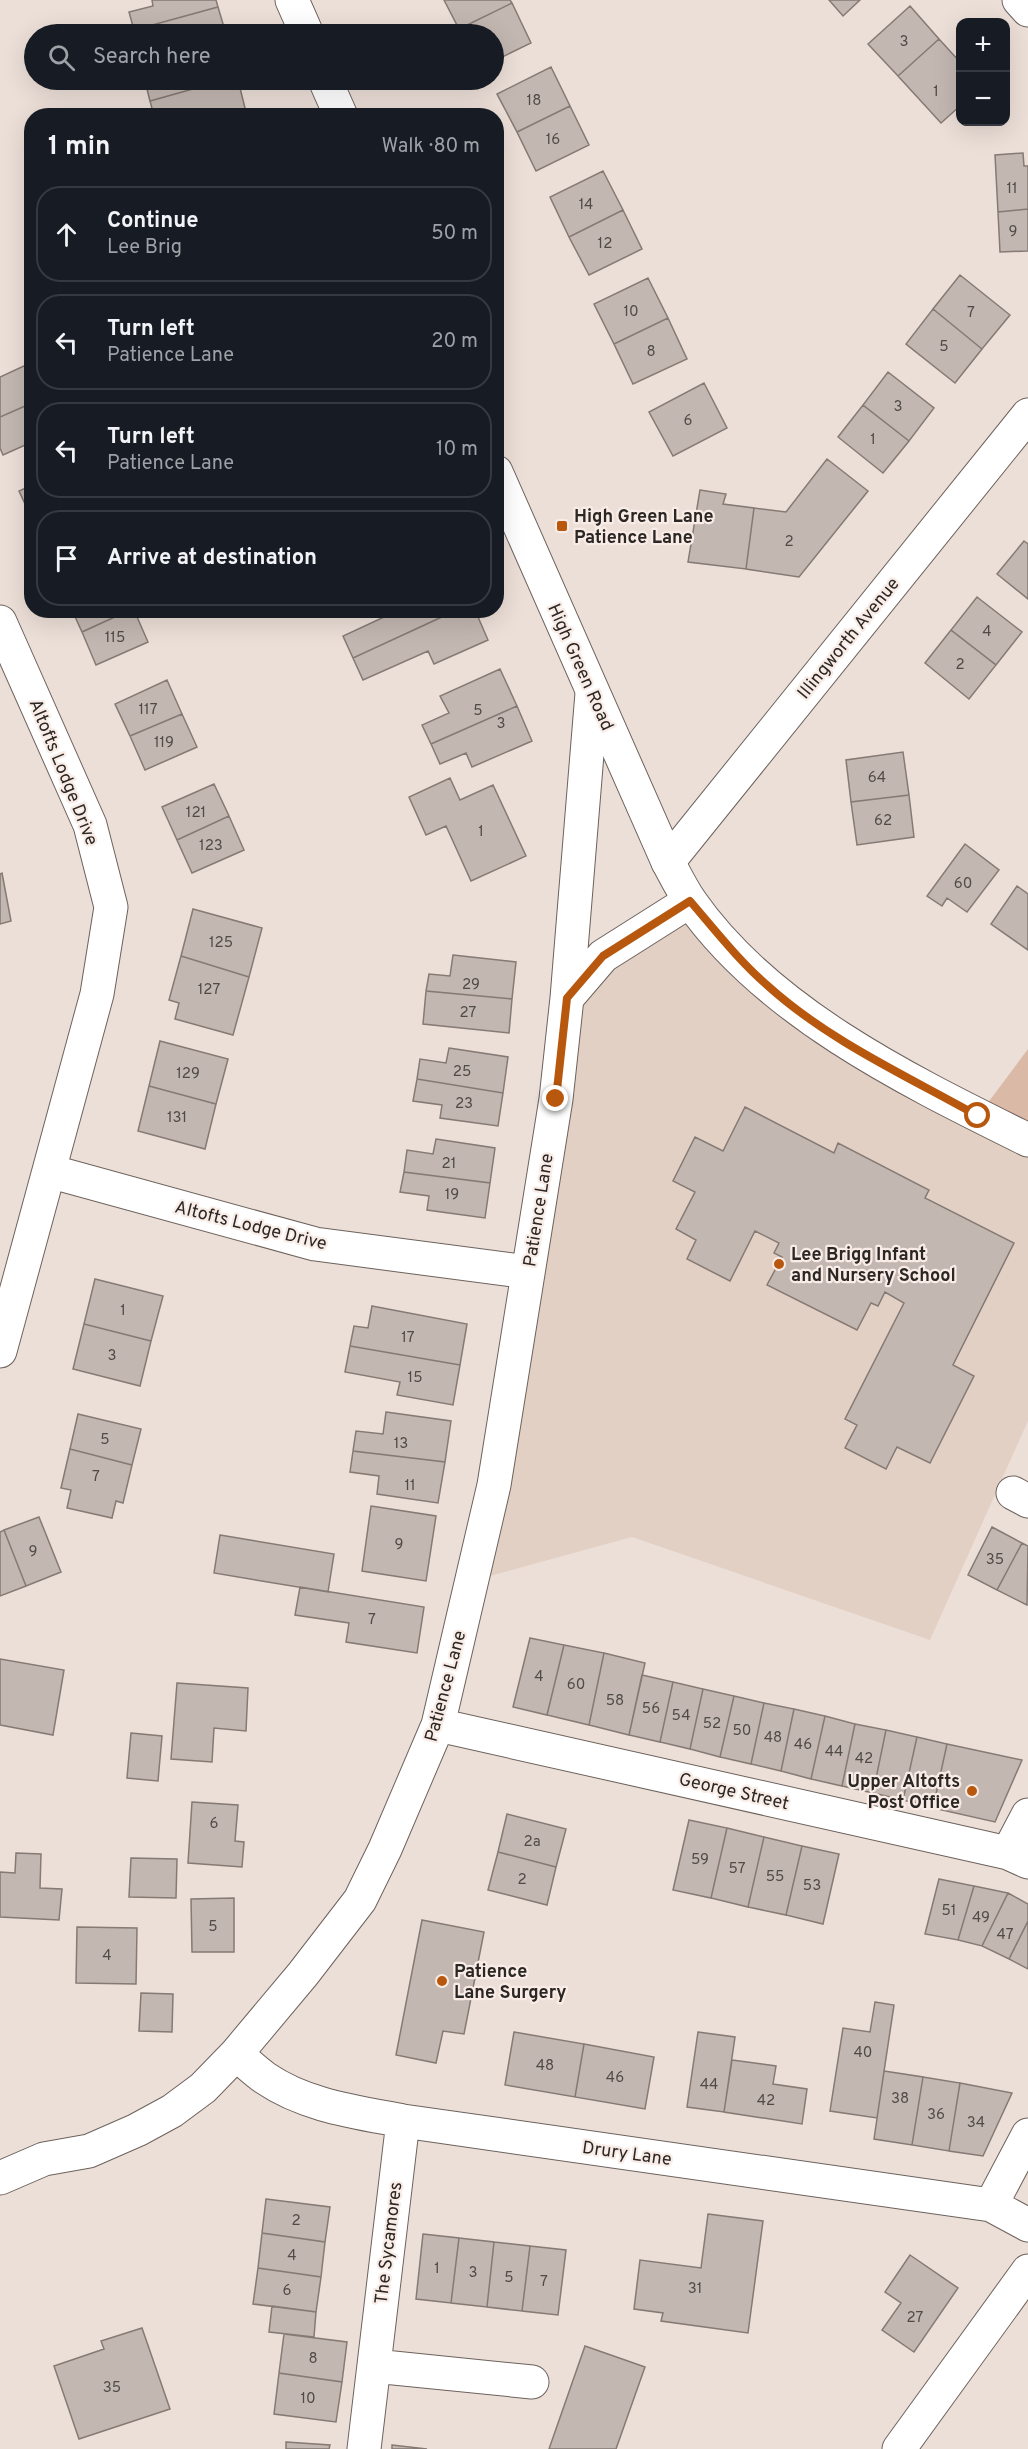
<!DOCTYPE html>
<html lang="en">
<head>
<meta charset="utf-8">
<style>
  body { margin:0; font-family:Overpass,sans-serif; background:#20242c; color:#f1f3f6 }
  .controls { position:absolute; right:18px; top:18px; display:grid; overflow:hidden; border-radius:12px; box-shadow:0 6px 24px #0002 }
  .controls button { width:54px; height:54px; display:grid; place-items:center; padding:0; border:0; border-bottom:2px solid #363941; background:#171b24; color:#f1f3f6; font:30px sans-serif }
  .stop { position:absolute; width:18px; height:18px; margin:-14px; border:4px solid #b7580e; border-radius:50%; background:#fff }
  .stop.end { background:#b7580e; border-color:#fff; box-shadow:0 2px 6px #0008 }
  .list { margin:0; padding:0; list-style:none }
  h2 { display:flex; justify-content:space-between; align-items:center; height:78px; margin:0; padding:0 24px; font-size:26px }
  h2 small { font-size:20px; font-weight:400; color:#9ea1a6 }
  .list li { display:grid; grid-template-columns:39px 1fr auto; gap:18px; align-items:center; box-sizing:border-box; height:96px; margin:0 12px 12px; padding:0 12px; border:2px solid #363941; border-radius:24px }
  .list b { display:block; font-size:22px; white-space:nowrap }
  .list p { margin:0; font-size:20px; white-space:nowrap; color:#9ea1a6 }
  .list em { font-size:20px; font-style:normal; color:#9ea1a6 }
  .icon { flex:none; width:33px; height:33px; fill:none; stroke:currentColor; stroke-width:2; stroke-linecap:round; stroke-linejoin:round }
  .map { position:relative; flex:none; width:1028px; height:2449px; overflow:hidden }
  .search { position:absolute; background:#171b24; box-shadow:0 6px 24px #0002; left:24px; top:24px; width:480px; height:66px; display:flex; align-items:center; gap:15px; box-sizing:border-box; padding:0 21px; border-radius:33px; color:#9ea1a6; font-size:22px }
  .panel { position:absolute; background:#171b24; box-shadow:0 6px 24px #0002; left:24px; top:108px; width:480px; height:510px; border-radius:24px }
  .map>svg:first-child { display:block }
</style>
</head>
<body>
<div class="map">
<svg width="1028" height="2449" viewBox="0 0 1028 2449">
  <rect width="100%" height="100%" fill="#ecdfd8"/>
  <path fill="#e3d0c5" d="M690 901 768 986 1028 1140V1421L930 1640 632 1537 472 1581 567 998Z"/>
  <path fill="#dab9a7" d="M1028 1049V1140L978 1116Z"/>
  <path fill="#c3b7b1" stroke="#857a74" stroke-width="1.5" d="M152 0H216L218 7 134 30 129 12 153 6Z
    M444 0H510L512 3 459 29Z
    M829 0H860L843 16Z
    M512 3 531 43 494 61V34H461L459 29Z
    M910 6 939 39 898 76 868 44Z
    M218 7 226 34H135L134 30Z
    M939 39 960 62V106L941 123 898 76Z
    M551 67 570 106 517 132 497 94Z
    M152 80H225L150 101 145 81Z
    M225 80H238L246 112 235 116H177L176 114 154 116 150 101Z
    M570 106 589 145 536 171 517 132Z
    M1023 153 1024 166H1028V209L998 212 995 155Z
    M603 171 623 210 569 237 550 197Z
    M1028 209V251L1000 252 998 212Z
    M623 210 642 249 589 275 569 237Z
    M960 275 1010 315 982 349 933 309Z
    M648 278 668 318 614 344 594 304Z
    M933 309 982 349 955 383 906 344Z
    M668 318 687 359 633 384 614 344Z
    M26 365 32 378V403L0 417V377Z
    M888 372 934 408 909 441 863 405Z
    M704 383 727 428 673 456 649 412Z
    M32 403V442L3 455 0 448V417Z
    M863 405 909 441 883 473 838 437Z
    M827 459 868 491 799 577 746 569 754 508 786 512Z
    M32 485V519L19 491Z
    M700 490 726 494 723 504 754 508 746 569 688 562Z
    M1024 541 1028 544V599L997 574Z
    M977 597 1022 632 996 665 951 630Z
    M72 610H130L82 632Z
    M130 610H134L148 642 96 665 82 632Z
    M399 610H457L353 658 343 636Z
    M457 610H475L488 640 434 664 428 651 363 680 353 658Z
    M951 630 996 665 969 699 925 663Z
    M500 669 517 706 431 744 422 725 449 713 440 696Z
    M167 680 182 714 130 736 115 704Z
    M517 706 532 741 472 767 466 753 440 764 431 744Z
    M182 714 197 747 145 770 130 736Z
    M903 752 909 795 851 802 846 760Z
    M450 778 460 800 493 785 526 856 471 881 446 826 426 835 409 797Z
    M214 784 229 816 177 840 162 807Z
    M909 795 914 837 857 845 851 802Z
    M229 816 244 850 192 873 177 840Z
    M965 844 999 870 967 912 947 898 942 906 927 896Z
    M2 873 11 921 0 924V874Z
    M1017 886 1028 894V950L991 924Z
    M193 909 262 928 249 977 181 956Z
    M453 955 516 962 512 999 426 991 429 974 450 976Z
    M181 956 249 977 233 1035 175 1019 179 1003 169 1000Z
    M426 991 512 999 509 1033 423 1024Z
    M160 1041 228 1059 216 1104 149 1086Z
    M449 1048 508 1057 503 1093 417 1079 420 1059 446 1063Z
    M417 1079 503 1093 498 1126 440 1118 442 1105 413 1101Z
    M149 1086 216 1104 205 1149 138 1131Z
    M745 1107 834 1153 838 1143 929 1190 925 1198 1014 1243 953 1365 974 1376 930 1463 897 1447 886 1469 845 1448 857 1425 845 1419 904 1303 885 1292 878 1306 871 1303 857 1330 767 1285 782 1257 774 1253 779 1243 755 1231 730 1281 687 1259 696 1240 676 1229 695 1192 673 1181 695 1137 723 1151Z
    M436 1139 495 1148 490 1183 404 1172 407 1150 433 1154Z
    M404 1172 490 1183 485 1218 427 1210 429 1196 400 1192Z
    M95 1279 163 1296 151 1341 84 1324Z
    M372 1306 467 1324 460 1365 350 1346 354 1326 368 1328Z
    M84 1324 151 1341 140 1386 73 1369Z
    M350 1346 460 1365 453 1405 397 1395 400 1382 345 1372Z
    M386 1412 451 1421 445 1462 353 1451 356 1431 383 1434Z
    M78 1414 141 1429 132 1465 70 1449Z
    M70 1449 132 1465 123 1503 116 1501 112 1518 67 1508 71 1490 61 1488Z
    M353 1451 445 1462 438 1503 377 1494 379 1476 350 1472Z
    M371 1506 436 1516 426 1581 362 1571Z
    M39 1517 61 1572 26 1586 4 1530Z
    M992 1527 1022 1543 997 1590 968 1575Z
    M4 1530 26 1586 0 1596V1532Z
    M220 1535 334 1554 328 1592 214 1573Z
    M1022 1543 1028 1546 1027 1605 997 1590Z
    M300 1587 424 1607 417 1653 346 1642 349 1623 295 1615Z
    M530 1638 564 1645 547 1715 513 1707Z
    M564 1645 604 1653 589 1725 547 1715Z
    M604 1653 645 1663 629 1735 589 1725Z
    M0 1659 64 1670 53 1735 0 1725Z
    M642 1675 673 1682 660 1742 629 1735Z
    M673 1682 703 1689 690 1749 660 1742Z
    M177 1683 248 1688 246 1731 214 1728 212 1762 171 1759Z
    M703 1689 734 1696 720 1757 690 1749Z
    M734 1696 764 1703 751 1764 720 1757Z
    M764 1703 794 1709 781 1771 751 1764Z
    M794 1709 825 1716 811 1779 781 1771Z
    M825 1716 855 1724 842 1786 811 1779Z
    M855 1724 886 1730 873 1793 842 1786Z
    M886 1730 917 1737 903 1800 873 1793Z
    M131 1733 162 1736 158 1781 127 1778Z
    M917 1737 947 1744 933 1808 903 1800Z
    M947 1744 1022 1760 995 1822 933 1808Z
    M192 1802 238 1805 235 1841 244 1842 242 1867 188 1863Z
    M507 1814 566 1829 556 1867 498 1852Z
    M689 1820 727 1828 711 1898 673 1890Z
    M727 1828 764 1837 748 1907 711 1898Z
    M764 1837 802 1846 786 1915 748 1907Z
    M802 1846 839 1854 823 1924 786 1915Z
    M498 1852 556 1867 547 1905 488 1890Z
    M16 1853 41 1854 40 1888 62 1889 59 1920 0 1917V1872L15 1873Z
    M131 1858 177 1859 176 1898 129 1897Z
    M939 1879 974 1886 958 1940 925 1934Z
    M974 1886 1008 1893 982 1946 958 1940Z
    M1008 1893 1028 1904V1921L1009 1959 982 1946Z
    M234 1898V1952H192L191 1899Z
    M422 1920 484 1932 464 2034 443 2031 436 2063 396 2055Z
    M1028 1921V1969L1009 1959Z
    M77 1927 137 1928 136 1984 76 1983Z
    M141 1993 173 1994 172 2032 139 2031Z
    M875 2002 894 2005 877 2118 830 2111 843 2028 870 2032Z
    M514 2032 584 2044 575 2097 505 2085Z
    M698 2032 735 2037 724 2112 687 2107Z
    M584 2044 654 2057 645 2109 575 2097Z
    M732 2060 776 2066 773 2084 807 2089 802 2124 724 2112Z
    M884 2071 923 2077 912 2145 874 2139Z
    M923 2077 960 2083 949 2151 912 2145Z
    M960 2083 1012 2093 983 2156 949 2151Z
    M266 2199 330 2207 325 2242 262 2233Z
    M708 2214 763 2221 748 2333 661 2321 663 2313 634 2309 640 2260 701 2268Z
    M262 2233 325 2242 321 2277 258 2268Z
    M423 2234 459 2238 451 2303 416 2299Z
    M459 2238 494 2242 487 2307 451 2303Z
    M494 2242 530 2246 522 2311 487 2307Z
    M530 2246 566 2250 558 2315 522 2311Z
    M910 2255 958 2288 914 2352 882 2330 901 2303 885 2292Z
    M258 2268 321 2277 316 2312 253 2304Z
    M272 2306 316 2312 314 2337 269 2332Z
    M142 2328 170 2409 79 2439 54 2366 104 2349 101 2341Z
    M284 2334 347 2342 342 2382 279 2373Z
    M585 2346 645 2367 616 2449H549Z
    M279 2373 342 2382 336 2422 274 2414Z
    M286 2442 330 2445 329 2449H286Z
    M392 2445 427 2449H392Z"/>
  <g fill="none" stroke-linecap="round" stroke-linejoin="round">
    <g stroke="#6d625c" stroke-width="35">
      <path id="street" d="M1019 0 1028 10
        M0 622 90 825 111 907 97 994 0 1351
        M668 862 1028 415
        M567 998 603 956 690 901
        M49 1171 315 1244 528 1272
        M1013 1493 1028 1501
        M438 1725 1008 1853 1028 1862
        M1008 1853 1028 1815
        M236 2054C246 2062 255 2071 265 2078 306 2106 356 2112 403 2121L991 2205 1028 2225
        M0 2178 44 2159 89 2151 137 2130 172 2111 203 2088 236 2054 303 1974 360 1900 385 1849 438 1725 494 1485 556 1099 567 998 592 693
        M991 2205 1028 2135
        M374 2366 532 2382
        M364 2449 403 2121
        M899 2449 1028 2271"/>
    </g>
    <g stroke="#6d625c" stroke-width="35">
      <path id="secondary" d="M292 0 307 34
        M325 80 341 116
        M496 472 668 862C675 875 682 889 690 901 768 1013 909 1081 1028 1140"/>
    </g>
    <use href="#street" stroke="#fff" stroke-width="33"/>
    <use href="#secondary" stroke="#fff" stroke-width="33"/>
  </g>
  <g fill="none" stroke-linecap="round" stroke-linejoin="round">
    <path stroke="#b7580e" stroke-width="8" d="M556 1099 567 998 603 956 690 901C715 930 739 961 768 986 829 1041 907 1076 978 1116"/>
  </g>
  <g fill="#b7580e" stroke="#f9ece6" stroke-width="2">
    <rect x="556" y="520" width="12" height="12" rx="3"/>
    <circle cx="779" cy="1264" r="6"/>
    <circle cx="972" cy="1791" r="6"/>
    <circle cx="442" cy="1981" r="6"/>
  </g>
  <g text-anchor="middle" stroke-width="4.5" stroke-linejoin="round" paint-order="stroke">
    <g font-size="15" fill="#514b47">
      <text x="904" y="46">3</text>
      <text x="936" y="96">1</text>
      <text x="534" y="105">18</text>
      <text x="553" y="144">16</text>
      <text x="1012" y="193">11</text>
      <text x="586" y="209">14</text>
      <text x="1013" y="236">9</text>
      <text x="605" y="248">12</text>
      <text x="631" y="316">10</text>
      <text x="971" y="317">7</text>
      <text x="944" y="351">5</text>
      <text x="651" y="356">8</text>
      <text x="898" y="411">3</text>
      <text x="688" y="425">6</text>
      <text x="873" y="444">1</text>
      <text x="789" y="546">2</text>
      <text x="987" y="636">4</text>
      <text x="115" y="642">115</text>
      <text x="960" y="669">2</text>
      <text x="148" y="714">117</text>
      <text x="478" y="715">5</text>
      <text x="501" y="728">3</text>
      <text x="164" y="747">119</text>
      <text x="877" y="782">64</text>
      <text x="196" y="817">121</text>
      <text x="883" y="825">62</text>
      <text x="481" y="836">1</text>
      <text x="211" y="850">123</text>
      <text x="963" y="888">60</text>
      <text x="221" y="947">125</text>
      <text x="471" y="989">29</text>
      <text x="209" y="994">127</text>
      <text x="468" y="1017">27</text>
      <text x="462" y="1076">25</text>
      <text x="188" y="1078">129</text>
      <text x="464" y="1108">23</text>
      <text x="177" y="1122">131</text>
      <text x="449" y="1168">21</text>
      <text x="452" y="1199">19</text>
      <text x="123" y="1315">1</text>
      <text x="408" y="1342">17</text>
      <text x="112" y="1360">3</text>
      <text x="415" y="1382">15</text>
      <text x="105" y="1444">5</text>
      <text x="401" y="1448">13</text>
      <text x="96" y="1481">7</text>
      <text x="410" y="1490">11</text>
      <text x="399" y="1549">9</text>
      <text x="33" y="1556">9</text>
      <text x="995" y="1564">35</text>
      <text x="372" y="1624">7</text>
      <text x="539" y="1681">4</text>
      <text x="576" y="1689">60</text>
      <text x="615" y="1705">58</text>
      <text x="651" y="1713">56</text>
      <text x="681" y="1720">54</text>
      <text x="712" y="1728">52</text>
      <text x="742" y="1735">50</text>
      <text x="773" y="1742">48</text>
      <text x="803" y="1749">46</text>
      <text x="834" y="1756">44</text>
      <text x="864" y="1763">42</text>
      <text x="214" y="1828">6</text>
      <text x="532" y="1846">2a</text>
      <text x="700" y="1864">59</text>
      <text x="737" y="1873">57</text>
      <text x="775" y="1881">55</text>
      <text x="522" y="1884">2</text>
      <text x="812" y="1890">53</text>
      <text x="949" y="1915">51</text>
      <text x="981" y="1922">49</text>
      <text x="213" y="1931">5</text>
      <text x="1005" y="1939">47</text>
      <text x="107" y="1960">4</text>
      <text x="863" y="2057">40</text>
      <text x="545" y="2070">48</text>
      <text x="615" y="2082">46</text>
      <text x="709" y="2089">44</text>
      <text x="900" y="2103">38</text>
      <text x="766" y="2105">42</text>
      <text x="936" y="2119">36</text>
      <text x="976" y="2127">34</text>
      <text x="296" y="2225">2</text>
      <text x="292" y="2260">4</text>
      <text x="437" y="2273">1</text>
      <text x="473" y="2277">3</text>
      <text x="509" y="2282">5</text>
      <text x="544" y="2286">7</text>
      <text x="695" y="2293">31</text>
      <text x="287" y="2295">6</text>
      <text x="915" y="2322">27</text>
      <text x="313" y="2363">8</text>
      <text x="112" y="2392">35</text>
      <text x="308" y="2403">10</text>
    </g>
    <g font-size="18" font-weight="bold" fill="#2b2724" stroke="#f9ece6" text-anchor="start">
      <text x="574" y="522">High Green Lane<tspan x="574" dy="21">Patience Lane</tspan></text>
      <text x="791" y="1260">Lee Brigg Infant<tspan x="791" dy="21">and Nursery School</tspan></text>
      <text x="960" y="1787" text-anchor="end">Upper Altofts<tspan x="960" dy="21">Post Office</tspan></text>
      <text x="454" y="1977">Patience<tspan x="454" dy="21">Lane Surgery</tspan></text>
    </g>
    <g font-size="18" fill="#2b2724" stroke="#f9ece6">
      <text transform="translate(848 638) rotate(-51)" y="6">Illingworth Avenue</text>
      <text transform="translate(581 667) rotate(66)" y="6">High Green Road</text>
      <text transform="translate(64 772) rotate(68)" y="6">Altofts Lodge Drive</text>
      <text transform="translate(538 1210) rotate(-81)" y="6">Patience Lane</text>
      <text transform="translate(251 1225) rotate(14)" y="6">Altofts Lodge Drive</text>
      <text transform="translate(445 1686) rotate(-75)" y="6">Patience Lane</text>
      <text transform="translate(734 1791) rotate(13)" y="6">George Street</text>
      <text transform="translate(627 2153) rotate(8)" y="6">Drury Lane</text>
      <text transform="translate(388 2243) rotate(-83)" y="6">The Sycamores</text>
    </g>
  </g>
</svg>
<div class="controls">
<button>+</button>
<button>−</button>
</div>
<div class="stop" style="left:978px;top:1116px"></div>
<div class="stop end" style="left:556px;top:1099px"></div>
<div class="search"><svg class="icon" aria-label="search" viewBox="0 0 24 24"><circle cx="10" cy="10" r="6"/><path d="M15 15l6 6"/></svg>Search here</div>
<section class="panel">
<h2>1 min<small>Walk · 80 m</small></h2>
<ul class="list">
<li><svg class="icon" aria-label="ahead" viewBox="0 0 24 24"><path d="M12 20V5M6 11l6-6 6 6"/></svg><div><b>Continue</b><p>Lee Brig</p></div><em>50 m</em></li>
<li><svg class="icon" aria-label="left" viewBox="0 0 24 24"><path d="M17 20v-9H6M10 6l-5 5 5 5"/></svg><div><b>Turn left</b><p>Patience Lane</p></div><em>20 m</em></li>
<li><svg class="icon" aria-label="left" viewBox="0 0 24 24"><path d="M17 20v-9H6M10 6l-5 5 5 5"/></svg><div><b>Turn left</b><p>Patience Lane</p></div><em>10 m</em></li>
<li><svg class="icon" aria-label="arrive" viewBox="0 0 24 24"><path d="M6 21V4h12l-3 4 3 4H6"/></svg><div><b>Arrive at destination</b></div></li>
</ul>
</section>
</div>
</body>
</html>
